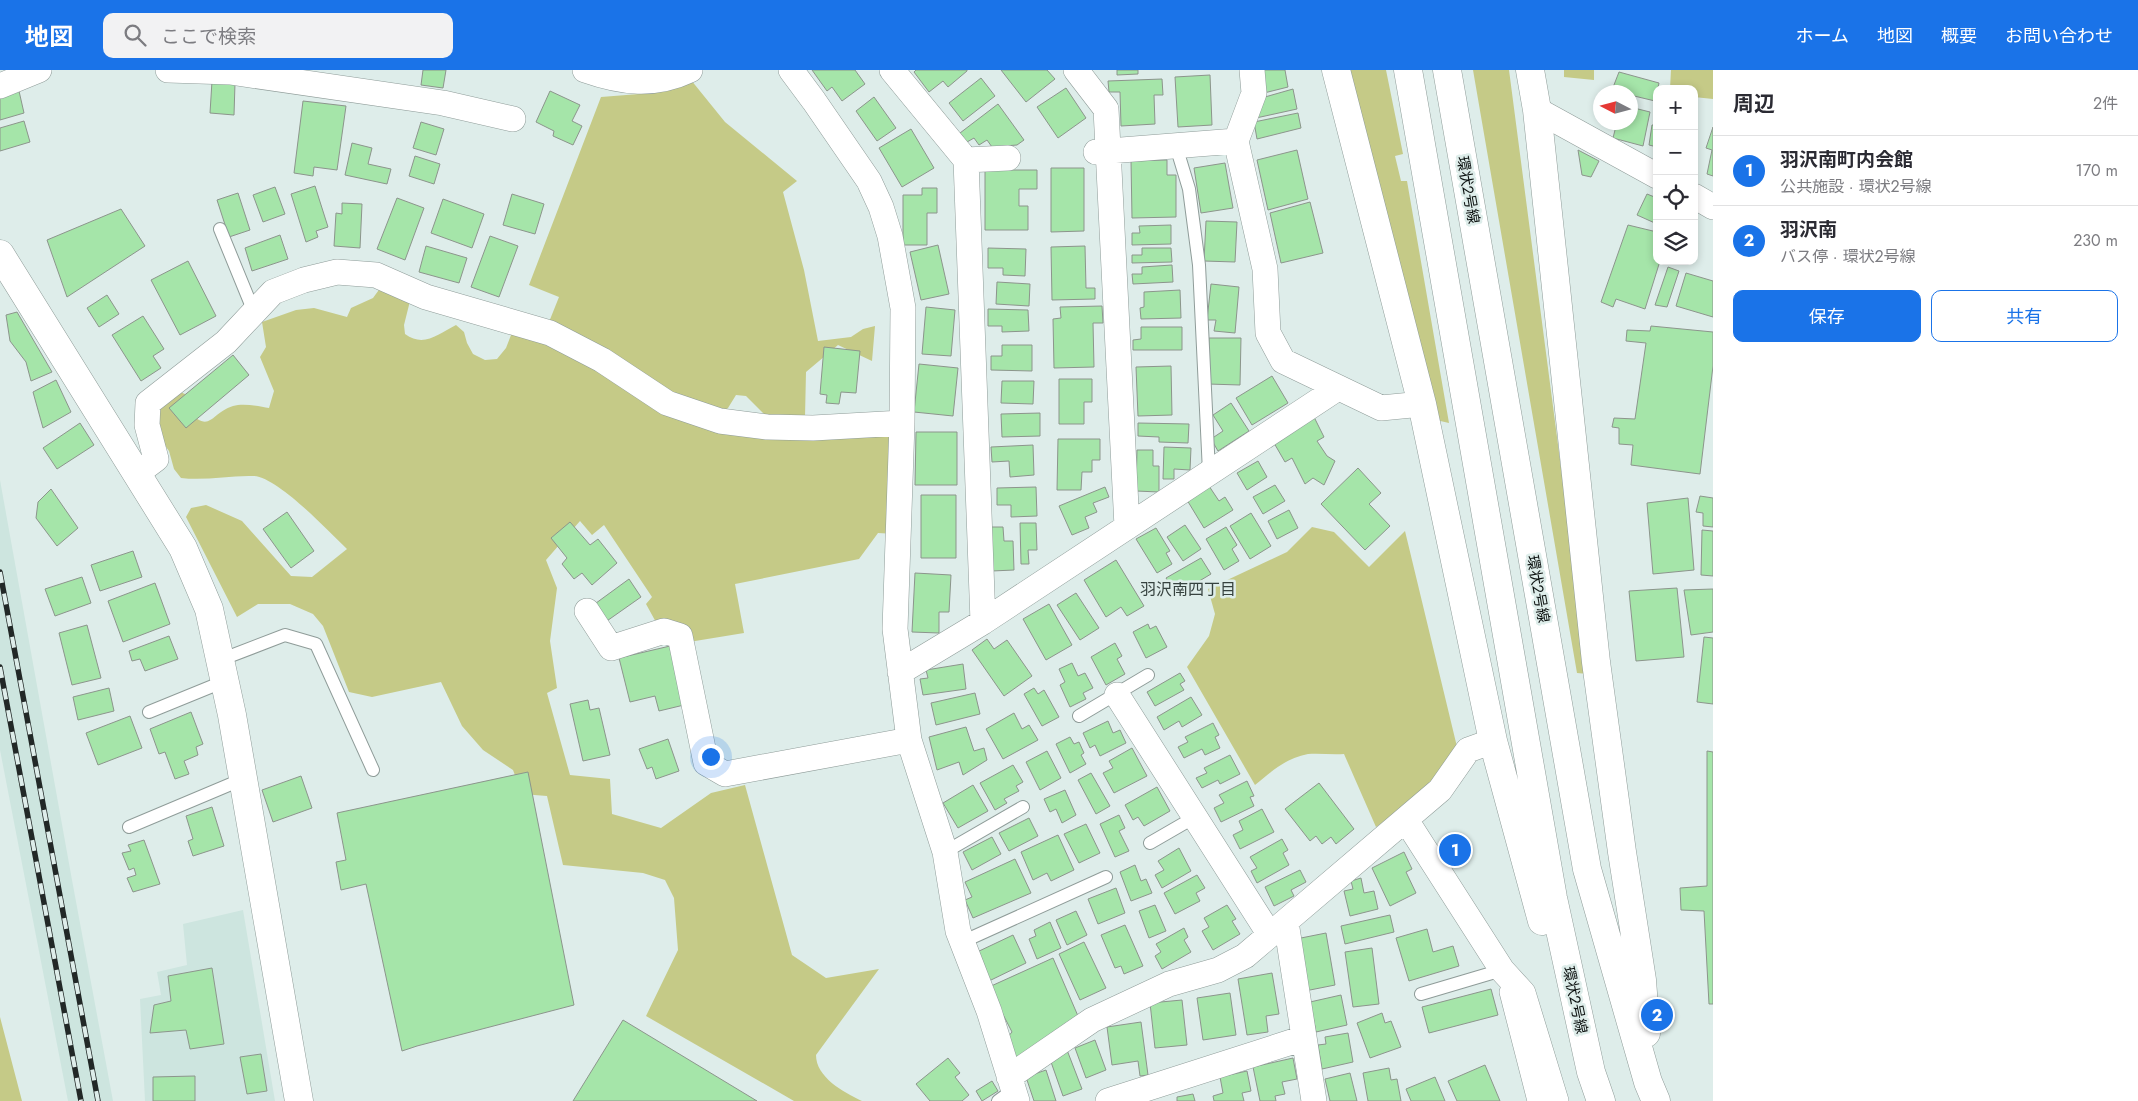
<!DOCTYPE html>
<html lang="ja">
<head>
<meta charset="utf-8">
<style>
  body { margin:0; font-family:Jost,"Noto Sans JP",sans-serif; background:#f2f2f3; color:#2b2b33 }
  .controls { position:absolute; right:15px; top:15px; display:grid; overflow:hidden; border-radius:10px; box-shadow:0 2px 8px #0003 }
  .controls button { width:45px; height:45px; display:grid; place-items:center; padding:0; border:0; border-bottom:1px solid #e1e1e2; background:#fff; color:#2b2b33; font:25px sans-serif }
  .compass { position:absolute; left:1593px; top:15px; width:45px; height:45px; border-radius:50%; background:#fff; box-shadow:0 2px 8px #0003; rotate:276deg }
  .you { position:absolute; left:710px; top:686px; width:18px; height:18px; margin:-12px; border:4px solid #fff; border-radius:50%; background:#1a73e8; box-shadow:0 0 0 8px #1a73e833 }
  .badge { display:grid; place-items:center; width:32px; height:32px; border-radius:50%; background:#1a73e8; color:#fff; font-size:16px; font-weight:700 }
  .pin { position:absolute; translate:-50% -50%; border:2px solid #fff; box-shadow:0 1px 5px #0006 }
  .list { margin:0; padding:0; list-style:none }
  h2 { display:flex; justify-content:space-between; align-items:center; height:65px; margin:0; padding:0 20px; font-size:21px }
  h2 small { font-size:16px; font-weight:400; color:#7c7c81 }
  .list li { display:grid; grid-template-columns:32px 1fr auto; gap:15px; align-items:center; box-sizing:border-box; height:70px; padding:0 20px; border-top:1px solid #e1e1e2 }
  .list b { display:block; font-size:19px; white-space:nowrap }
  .list p { margin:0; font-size:16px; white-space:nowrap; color:#7c7c81 }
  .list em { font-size:16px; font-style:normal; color:#7c7c81 }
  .actions { display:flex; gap:10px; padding:15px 20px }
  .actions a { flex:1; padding:11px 0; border:1px solid #1a73e8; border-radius:10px; text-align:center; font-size:18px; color:#1a73e8 }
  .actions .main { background:#1a73e8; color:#fff }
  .icon { flex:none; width:28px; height:28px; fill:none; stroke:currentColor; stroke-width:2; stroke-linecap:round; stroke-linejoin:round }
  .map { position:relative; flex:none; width:1713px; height:1031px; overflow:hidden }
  header { display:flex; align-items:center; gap:30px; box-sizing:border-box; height:70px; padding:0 25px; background:#1a73e8; color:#fff }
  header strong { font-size:24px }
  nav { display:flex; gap:28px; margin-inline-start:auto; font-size:18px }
  .search { width:350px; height:45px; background:#f2f2f3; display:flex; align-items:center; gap:12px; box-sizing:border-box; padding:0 18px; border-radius:10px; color:#7c7c81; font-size:19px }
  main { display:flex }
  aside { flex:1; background:#fff }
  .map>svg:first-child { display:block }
</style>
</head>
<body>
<header>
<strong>地図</strong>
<div class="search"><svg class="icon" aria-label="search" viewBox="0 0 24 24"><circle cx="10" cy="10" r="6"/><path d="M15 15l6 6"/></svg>ここで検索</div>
<nav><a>ホーム</a><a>地図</a><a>概要</a><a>お問い合わせ</a></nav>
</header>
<main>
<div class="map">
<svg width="1713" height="1031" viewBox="0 0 1713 1031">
  <rect width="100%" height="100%" fill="#deedea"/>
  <path fill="#cde5df" d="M0 410 72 810 113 1031H68L0 680Z
    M243 840 275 1031H145L140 929 161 925 157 902 187 895 183 854Z"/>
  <path fill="#c5ca87" d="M1345 0H1386L1403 84 1395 86 1401 111H1407L1449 353 1436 350Z
    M1473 0H1509L1588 604 1577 603Z
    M1564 0H1594V10L1564 7Z
    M1671 0H1713V29L1694 27V19H1670Z
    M691 10 725 52 797 111 783 122 804 200 818 271 851 267 863 259 875 256 872 291 838 275 806 302 805 347 766 346 746 326 736 325 728 338 721 343 688 332 549 252 559 227 529 215 601 27 639 24Z
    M381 217 410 231 404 255 405 264C424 278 438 264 456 255L464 262 467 273 473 284 485 290 497 289 506 278 513 260 558 276 652 334 898 361 895 464 878 463 859 489 735 514 744 563 689 572 657 554 646 534 652 527 604 455 592 465 580 451 546 490 557 518 550 571 557 618 547 623 570 705 610 709 612 744 661 758 711 723 745 715 792 885 826 908 879 899 816 985C816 1007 843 1022 862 1031H794L646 946 678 880 674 828 665 810 643 803 563 795 547 726 522 724 513 700 483 680 462 656 441 612 372 627 349 622 323 556 313 544 290 534H258L237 547 186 447 191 438 206 435 242 451 291 506 312 507 347 479C328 461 279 408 254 406 230 405 206 411 181 408L174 399 169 381 161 370 157 342 178 321 187 325V340C211 365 210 343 233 336 243 333 259 336 269 338L274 321 260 287 266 277 262 252 296 240 314 238 347 247 351 238 373 228Z
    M1312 457 1334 462 1369 497 1405 461 1458 681 1431 714 1409 734 1376 757 1344 684C1332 685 1320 683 1308 684 1286 688 1272 701 1255 715L1187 597 1209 566 1215 544 1208 519 1287 482Z
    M0 947 22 1031H0Z"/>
  <path fill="#a5e5a9" stroke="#8c958c" d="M423 0H446L443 18 421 15Z
    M812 0H855L865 14 842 31 832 17 827 21Z
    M916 0H967V1L948 17 943 11 929 22 914 2Z
    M1001 0H1047L1055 9 1026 32Z
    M1117 0H1138V4L1117 5Z
    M1263 0H1285L1288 17 1264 23Z
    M1619 2 1659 13 1655 31 1630 25V22L1612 20Z
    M1210 5 1212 55 1178 57 1175 7Z
    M981 8 995 26 963 51 949 33Z
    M1162 9 1163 25H1154L1155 54 1121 56 1120 22H1109L1108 11Z
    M212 11 235 13 234 45 210 43Z
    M1066 18 1086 48 1058 68 1037 37Z
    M1293 19 1297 39 1256 48 1258 29Z
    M19 21 24 43 0 50V25Z
    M550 21 580 35 572 51 582 56 573 75 553 66 554 61 536 52Z
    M874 27 896 58 877 71 856 41Z
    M303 31 346 36 337 100 314 97 313 106 294 103Z
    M998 34 1024 70 1017 75 992 77 987 70 979 75 974 68 967 72 960 63Z
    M1630 37 1650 42 1643 76 1613 68 1617 52H1630Z
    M1298 43 1301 58 1257 69 1254 52Z
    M24 51 30 72 0 81V58Z
    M421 52 444 59 436 85 413 78Z
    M1652 55H1657V92V77L1649 75Z
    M1713 57V106L1707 104 1712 80 1706 78Z
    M911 59 934 98 902 117 879 78Z
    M352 73 372 78 368 94 391 99 387 114 345 105Z
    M1297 80 1308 129 1268 140 1257 90Z
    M1578 80 1599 91 1591 107 1582 105Z
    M415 86 440 94 434 114 409 106Z
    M1167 90V105H1176V147L1132 148 1131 91Z
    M1225 93 1233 138 1201 143 1194 98Z
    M1051 98H1084V161L1051 162Z
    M985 100H1037V119H1019V136H1028V160H985Z
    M315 116 328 157 316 161 318 167 306 172 291 124Z
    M275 117 285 144 263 152 253 125Z
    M922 118H937V143H927V175H903V125H922Z
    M238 123 250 160 229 167 217 130Z
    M512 124 544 134 535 164 503 155Z
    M1647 124 1657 128V154L1637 145Z
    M397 128 424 138 405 190 377 179Z
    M443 129 484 144 472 178 431 163Z
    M1310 132 1323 183 1281 193 1270 143Z
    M342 133 362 134 360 178 334 176 336 143 342 144Z
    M121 139 145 176 67 227 47 170Z
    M1206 151 1237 152 1235 192 1204 191Z
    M1171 155V174L1132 175V163H1140L1139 156Z
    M1628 155 1657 162V191H1660L1645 239 1616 229 1613 237 1601 232Z
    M280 165 288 189 252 201 245 178Z
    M490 166 518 176 499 227 471 217Z
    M938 175 949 224 921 230 910 182Z
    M426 176 467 188 459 213 419 202Z
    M1085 176 1086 218H1095V229L1052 230 1051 177Z
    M988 178 1026 179 1025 206 1003 205V198H988Z
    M1142 178H1171L1172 192 1132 193V185H1142Z
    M188 191 216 246 180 265 151 210Z
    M1172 195 1173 212 1133 214 1132 204H1142V197Z
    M1668 197 1679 201 1667 237 1655 235Z
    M1686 203 1713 211V247L1676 236Z
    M997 212 1030 214 1029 236 996 234Z
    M1211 214 1239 217 1235 263 1214 261 1216 250H1207Z
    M1180 220 1181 248 1141 249 1140 238 1144 237V222Z
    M107 225 119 244 99 257 87 238Z
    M1102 236 1103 253H1093L1094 297 1054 298 1053 249 1061 248 1060 237Z
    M926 237 955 240 951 286 922 284Z
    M988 239 1028 240 1029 261 1002 262V256H988Z
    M17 242 52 302 31 311 26 292 10 271 6 245Z
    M143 246 164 279 153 286 161 298 141 311 112 265Z
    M1651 256 1713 262V296L1700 404 1631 395 1633 375 1619 374V358L1612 357 1614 348 1635 349 1646 273 1626 271 1627 260 1650 261Z
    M1141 257H1182V280H1133V270L1141 269Z
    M1209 268H1241L1240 315 1208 314Z
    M1002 275H1032V301L991 300V286H1002Z
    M824 277 860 281 856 323 841 322 839 334 826 333 827 325 820 324Z
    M233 285 249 305 186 358 169 338Z
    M919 294 958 298 953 346 914 342Z
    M1171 296 1172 345 1138 346 1136 297Z
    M1272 306 1288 333 1252 355 1236 328Z
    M1059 309H1092V332H1084V354H1059Z
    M56 310 71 342 43 358 33 322Z
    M1002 311H1034L1033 334 1001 333Z
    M1231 333 1249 361 1218 381 1211 369 1223 361 1213 345Z
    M1040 343V366L1002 367 1001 344Z
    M1314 347 1324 367 1317 371 1327 386 1335 391 1324 415 1313 408 1305 414 1292 388 1285 392 1274 373Z
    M80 353 94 375 57 399 43 378Z
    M1138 353 1189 354 1188 373 1159 372V367L1138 366Z
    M916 362H957V415H915Z
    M1058 369H1100V390H1092V402H1082L1081 420H1057Z
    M1033 375 1034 405 1010 407 1009 391 992 392 991 377Z
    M1164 377 1191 378 1190 400 1174 399V409H1163Z
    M1137 380H1153V396H1159V422L1136 421Z
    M1258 391 1267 407 1247 420 1237 403Z
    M1358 398 1381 423 1369 434 1390 456 1365 480 1321 434Z
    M1275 415 1285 431 1263 444 1253 427Z
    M1209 416 1219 431 1225 427 1233 440 1204 458 1187 430Z
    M1036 417 1037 446 1011 447V435H997V418Z
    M1105 417 1109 427 1093 433 1097 442 1085 447 1089 458 1072 465 1059 436Z
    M51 419 78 458 57 476 36 448 38 432Z
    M921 425H956V488H921Z
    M1700 426 1713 428V457L1703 456V443L1696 442Z
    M1688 428 1694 500 1653 504 1647 433Z
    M1289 440 1298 458 1277 469 1268 451Z
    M287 442 314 481 291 498 263 459Z
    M1251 443 1271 476 1250 489 1230 456Z
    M570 452 590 475 598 469 617 493 592 515 582 503 574 509 562 494 567 488 551 468Z
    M1020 453H1036L1037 480H1028L1029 494H1021Z
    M1185 455 1201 479 1183 491 1167 467Z
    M990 457H1003L1004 471H1013L1014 500 992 501Z
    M1226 457 1237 475 1232 479 1239 491 1224 500 1206 469Z
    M1156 458 1170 481 1166 483 1172 494 1157 503 1136 469Z
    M1702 460 1713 461V506L1701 505Z
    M133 481 142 507 100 521 91 495Z
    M1201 488 1211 504 1176 525 1166 508Z
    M1116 490 1144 536 1127 546 1121 537 1106 547 1084 510Z
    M915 503 951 505 949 542H939V563L912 562Z
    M82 507 91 533 55 546 45 519Z
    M629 509 641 527 604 553 592 536Z
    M155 513 170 554 123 572 108 531Z
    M1677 518 1684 587 1636 591 1629 521Z
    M1713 519V562L1691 565 1684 520Z
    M1076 523 1099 558 1080 570 1057 535Z
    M1049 534 1072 575 1046 590 1023 549Z
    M1148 554 1150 559 1156 556 1167 577 1146 588 1133 562Z
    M87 555 101 608 72 615 59 563Z
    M169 566 178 589 145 601 140 589 132 591 129 581Z
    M1704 567 1713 568V634L1697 632Z
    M987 569 994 579 1007 570 1032 606 1004 626 972 580Z
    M1115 573 1122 586 1117 589 1125 604 1106 615 1091 587Z
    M670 576 684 635 659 641 655 626 630 632 619 588Z
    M1072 593 1078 606 1085 603 1093 618 1083 623 1086 629 1070 637 1060 615 1065 612 1059 599Z
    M963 594 966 619 923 625 920 609 928 608 926 600Z
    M1180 603 1185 611 1180 614 1184 620 1155 636 1147 622Z
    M109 618 114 641 78 650 73 627Z
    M1034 618 1038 624 1044 620 1059 647 1042 656 1024 624Z
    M975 623 980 644 936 655 931 633Z
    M1191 627 1202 645 1182 657 1179 651 1164 660 1157 647Z
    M588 630 590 640 599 638 610 685 583 691 570 634Z
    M191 642 203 674 196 677 198 685 184 691 189 704 175 709 165 682 159 684 150 659Z
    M1014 643 1022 659 1029 655 1038 670 1003 689 986 659Z
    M130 646 142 678 98 695 86 663Z
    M1108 651 1113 663 1120 660 1126 673 1100 686 1095 675 1090 678 1083 663Z
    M1213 653 1219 665 1215 667 1220 678 1205 685 1202 679 1184 688 1178 677 1188 672 1185 667Z
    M966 657 974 681 984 678 987 690 963 705 959 692 937 700 929 667Z
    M1070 667 1074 674 1079 672 1084 683 1081 685 1086 694 1070 703 1056 674Z
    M668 669 679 701 656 709 652 697 647 699 639 679Z
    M1132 678 1147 706 1114 723 1103 703 1113 698 1109 691Z
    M1047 681 1061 708 1040 720 1026 692Z
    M1707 681 1713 682V934H1709L1704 841 1681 840 1680 818 1707 816Z
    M1230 685 1240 704 1220 714 1218 710 1202 718 1196 708 1207 703 1204 698Z
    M1013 695 1023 712 1016 716 1019 721 1004 729 1007 733 995 740 980 713Z
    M528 702 574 935 417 976 402 981 366 814 341 820 336 792 346 790 337 743Z
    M1091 703 1110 736 1096 744 1078 710Z
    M301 706 312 738 273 752 262 720Z
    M1247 711 1254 726 1250 727 1254 736 1221 752 1214 738 1224 733 1219 725Z
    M1319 713 1354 759 1336 774 1331 767 1322 774 1316 766 1310 771 1285 739Z
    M973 715 988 741 958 758 943 733Z
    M1157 717 1170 741 1144 756 1138 747 1133 750 1125 735Z
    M1065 720 1076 745 1062 753 1056 739 1050 742 1044 729Z
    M212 737 224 776 193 786 188 771 193 769 186 746Z
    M1262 739 1274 762 1240 779 1233 765 1243 760 1239 751Z
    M1119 745 1125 758 1119 761 1129 781 1115 787 1100 754Z
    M1029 748 1038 766 1009 781 999 763Z
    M1086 754 1100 783 1079 793 1064 764Z
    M1058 765 1074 800 1051 811 1047 803 1033 810 1021 782Z
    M992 767 1001 784 972 800 963 782Z
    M1282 769 1288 780 1283 783 1289 795 1257 813 1251 801 1257 798 1250 787Z
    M144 770 160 814 133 822 127 808 136 805 134 798 129 800 122 783 131 781 128 775Z
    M1179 778 1191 801 1162 818 1155 805 1164 800 1158 791Z
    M1404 782 1412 799 1406 802 1416 823 1390 836 1372 798Z
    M1015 789 1031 823 973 848 965 830 972 827 965 812Z
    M1135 795 1141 811 1146 809 1152 823 1131 831 1120 802Z
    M1300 800 1306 812 1291 820 1294 826 1274 836 1265 817Z
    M1197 805 1205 818 1196 823 1200 831 1175 844 1164 823Z
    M1361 808 1364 823 1374 821 1378 839 1350 846 1344 821 1353 819 1351 811Z
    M1116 818 1125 843 1098 854 1088 829Z
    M1155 835 1166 861 1149 868 1139 841Z
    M1227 835 1236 849 1232 851 1240 864 1213 880 1202 861 1209 857 1204 848Z
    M1076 841 1087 865 1067 875 1056 850Z
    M1390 845 1394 862 1345 874 1341 856Z
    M1050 852 1061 878 1037 889 1029 869 1036 866 1034 860Z
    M1125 855 1143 896 1124 904 1121 896 1115 898 1101 865Z
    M1184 858 1188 867 1184 870 1191 882 1162 899 1155 886 1161 882 1156 874Z
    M1427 859 1433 882 1453 876 1459 896 1409 911 1396 868Z
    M1326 863 1335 915 1305 921 1296 869Z
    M1013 865 1026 893 989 911 975 883Z
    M1084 872 1106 918 1080 930 1059 884Z
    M1372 878 1379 934 1353 937 1345 882Z
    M1053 888 1078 946 1017 991 1007 968 1012 962 989 917Z
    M212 898 224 974 190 979 186 960 150 963 154 935 171 931 168 906Z
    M1272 903 1279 944 1266 946 1268 962 1247 965 1238 909Z
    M1491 919 1498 945 1429 963 1422 937Z
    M1230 923 1236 965 1203 970 1197 928Z
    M1341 925 1347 955 1316 962 1310 932Z
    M1182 930 1187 975 1155 978 1150 933Z
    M1382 943 1385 953 1391 951 1401 977 1370 988 1357 953Z
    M623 950 757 1031H573Z
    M1141 952 1148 1005 1140 1006 1138 991 1112 995 1107 957Z
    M1348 963 1353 992 1322 999 1318 975 1326 974 1325 967Z
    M1095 970 1106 1000 1086 1008 1075 978Z
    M1067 980 1082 1019 1063 1026 1051 992Z
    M261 984 267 1021 247 1024 240 987Z
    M948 988 960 1003 955 1007 969 1025 962 1031H930L916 1014Z
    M1293 988 1297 1009 1282 1012 1285 1024 1275 1026 1276 1031H1260L1253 997Z
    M1485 995 1500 1031H1457L1448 1011Z
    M1389 998 1391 1010 1397 1009 1401 1031H1368L1363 1003Z
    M1046 1000 1056 1031H1034L1026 1007Z
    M1247 1001 1251 1021 1242 1023 1244 1031H1214L1213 1026 1223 1023 1220 1007Z
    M1350 1003 1357 1031H1330L1325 1009Z
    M195 1006V1031H153V1007Z
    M1435 1007 1445 1031H1411L1406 1019Z
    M992 1011 998 1021 982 1031 976 1021Z
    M1193 1024 1195 1031H1177V1027Z"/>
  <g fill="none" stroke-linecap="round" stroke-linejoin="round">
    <g stroke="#8f9c99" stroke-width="14">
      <path id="service" d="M1176 76 1189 119 1199 195 1209 402
        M220 159 254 242
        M220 590 285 565 316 574 373 700
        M149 642 225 611
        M1079 646 1148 605
        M129 757 243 709
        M1150 773 1195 747
        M945 782 1023 737
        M962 872 1106 807
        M1421 924 1502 900
        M998 1031 1013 1020"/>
    </g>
    <g stroke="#8f9c99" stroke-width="20">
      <path id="pedestrian" d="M1514 913 1509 922 1537 1031"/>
    </g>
    <g stroke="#8f9c99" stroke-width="26">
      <path id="minor" d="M168 0 230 2 443 33 513 49
        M585 0C622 13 654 17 690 0
        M791 0 814 31 869 111 881 137 890 166 903 238 902 353 895 559 909 670 945 782 958 861 989 941 1017 1031
        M892 0 966 90 983 552
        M1076 0 1106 39 1127 457
        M1252 0 1254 23 1236 71 1265 199 1268 263 1283 291 1381 338 1422 334
        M0 16 39 0
        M1537 40 1657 106
        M1096 82 1236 71
        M966 90 1008 88
        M1694 126 1713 137
        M136 404 156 389 147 355 148 333 226 272 273 222 304 210 337 202 376 205 426 227 550 263 602 290 667 333 720 351 767 357 813 358 902 353
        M587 541 611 578 664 561 680 566 706 693 725 704 909 670
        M900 602 983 552 1338 318
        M1117 625 1270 865
        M1406 750 1502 900 1523 923 1556 1031
        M1286 852 1314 1031
        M1009 1007 1092 950 1169 914 1218 900 1245 886 1440 720 1468 680 1493 671
        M1108 1031 1304 968"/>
    </g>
    <g stroke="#8f9c99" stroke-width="29">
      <path id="tertiary" d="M0 184 183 478 209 539 232 645 299 1031"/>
    </g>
    <g stroke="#8f9c99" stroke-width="29">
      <path id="primary" d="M1336 0 1422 334 1493 671 1542 851
        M1408 0 1553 828 1591 1002 1601 1031
        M1447 0 1587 799 1648 1012 1656 1031
        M1530 0 1537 40 1596 592 1622 782 1642 910 1646 963"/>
    </g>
    <use href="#service" stroke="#fff" stroke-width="12"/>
    <use href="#pedestrian" stroke="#fff" stroke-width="19"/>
    <use href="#minor" stroke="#fff" stroke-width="25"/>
    <use href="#tertiary" stroke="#fff" stroke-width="28"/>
    <use href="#primary" stroke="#fff" stroke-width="28"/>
    <g stroke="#222827" stroke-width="5.5">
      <path id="rail" d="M0 502 98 1031
        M0 597 81 1031"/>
    </g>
    <use href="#rail" stroke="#deedea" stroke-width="4" stroke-dasharray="11" stroke-linecap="butt"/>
  </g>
  <g text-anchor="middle" stroke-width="5" stroke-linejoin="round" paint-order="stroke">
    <g font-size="15" fill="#0d1211" stroke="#deedea">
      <text transform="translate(1468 120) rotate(80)" y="5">環状2号線</text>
      <text transform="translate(1538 519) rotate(80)" y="5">環状2号線</text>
      <text transform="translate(1575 930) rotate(78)" y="5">環状2号線</text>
    </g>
    <g font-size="16" fill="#36423f" stroke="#deedea">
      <text x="1188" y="525">羽沢南四丁目</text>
    </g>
  </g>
</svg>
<div class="controls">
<button>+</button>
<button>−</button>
<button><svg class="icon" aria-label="locate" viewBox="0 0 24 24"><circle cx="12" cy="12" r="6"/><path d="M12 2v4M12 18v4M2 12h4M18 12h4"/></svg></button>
<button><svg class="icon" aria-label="layers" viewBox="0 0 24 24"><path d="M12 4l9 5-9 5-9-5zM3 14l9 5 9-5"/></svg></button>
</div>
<svg class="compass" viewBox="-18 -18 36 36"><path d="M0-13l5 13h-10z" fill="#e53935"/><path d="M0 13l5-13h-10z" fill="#7c7c81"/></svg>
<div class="you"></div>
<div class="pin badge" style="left:1455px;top:780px">1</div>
<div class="pin badge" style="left:1657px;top:945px">2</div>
</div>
<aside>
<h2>周辺<small>2件</small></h2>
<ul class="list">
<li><span class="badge">1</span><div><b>羽沢南町内会館</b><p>公共施設 · 環状2号線</p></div><em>170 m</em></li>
<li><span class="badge">2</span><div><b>羽沢南</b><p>バス停 · 環状2号線</p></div><em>230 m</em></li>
</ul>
<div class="actions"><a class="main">保存</a><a>共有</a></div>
</aside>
</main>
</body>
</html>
